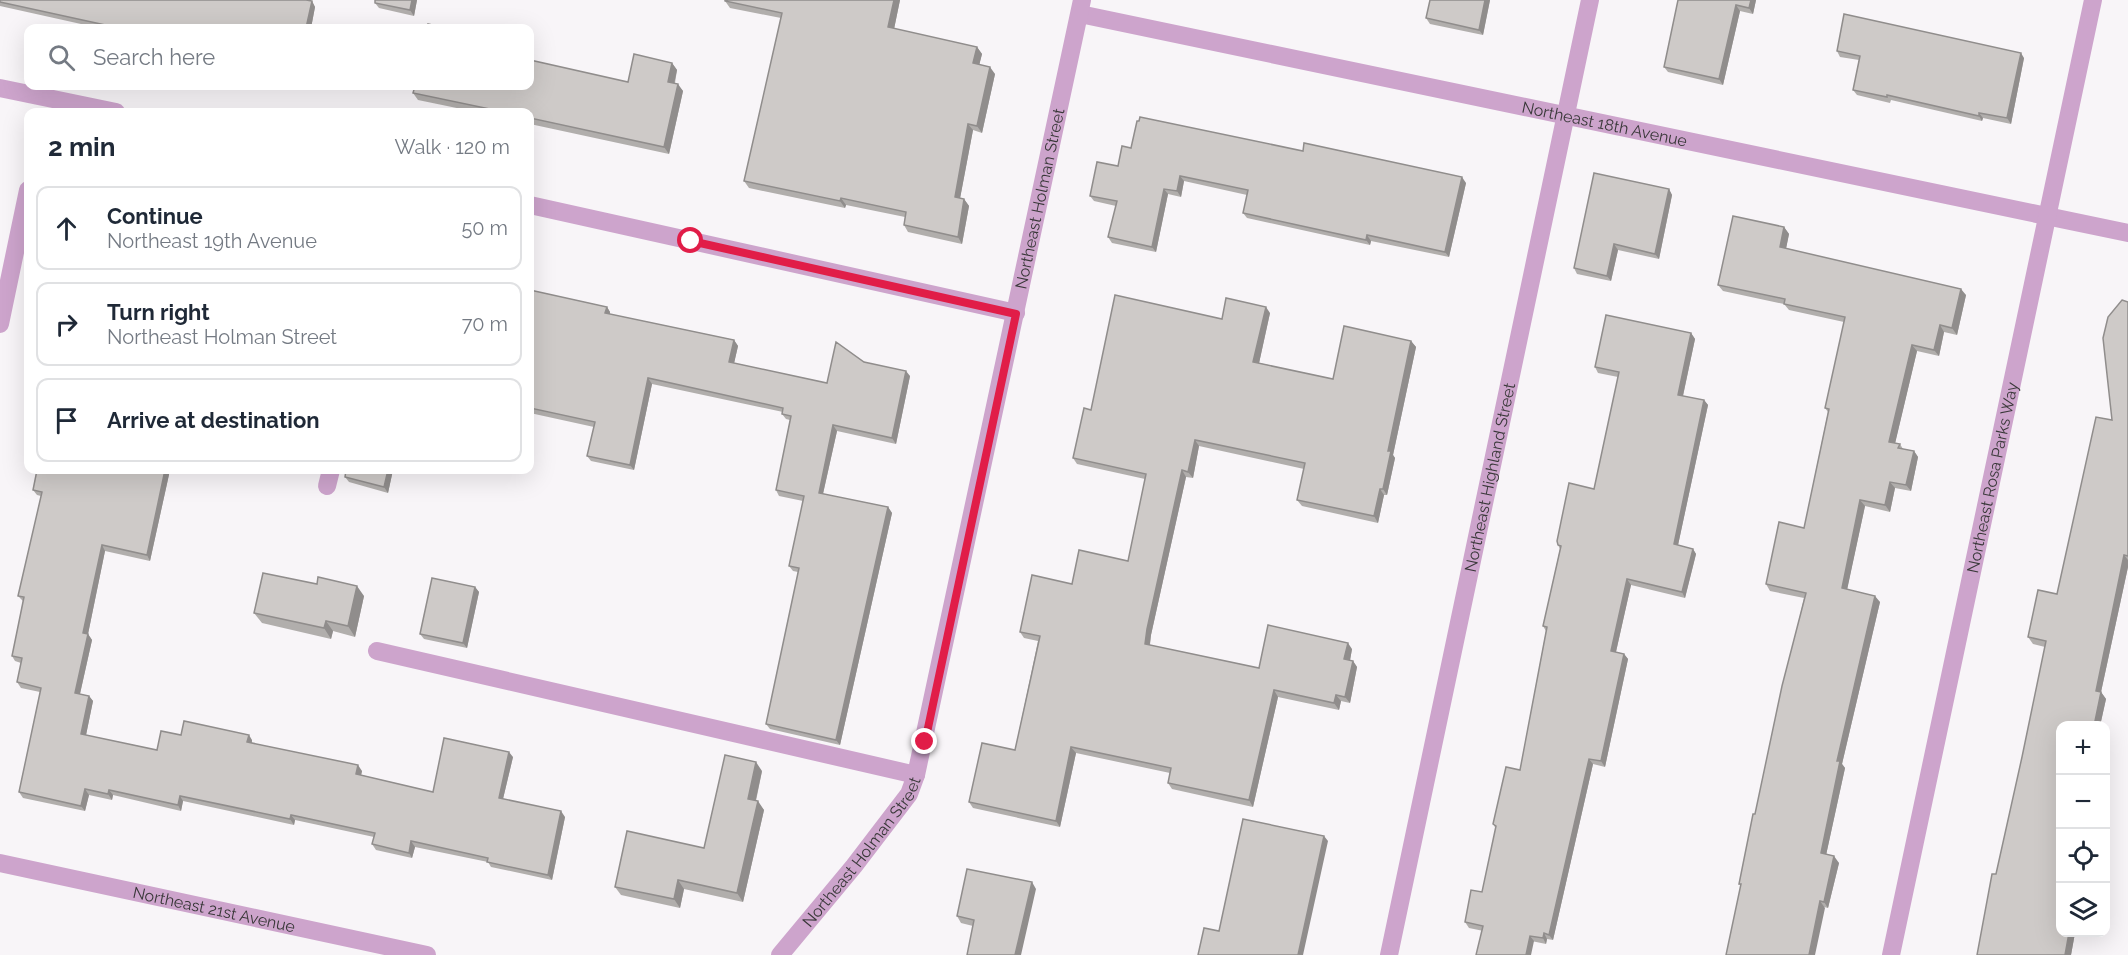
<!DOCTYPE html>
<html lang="en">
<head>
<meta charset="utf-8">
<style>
  body { margin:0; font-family:Raleway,sans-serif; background:#f2f2f3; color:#1f2937 }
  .controls { position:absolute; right:18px; bottom:18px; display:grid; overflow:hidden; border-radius:12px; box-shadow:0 6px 24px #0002 }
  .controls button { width:54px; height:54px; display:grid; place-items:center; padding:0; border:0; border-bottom:2px solid #e0e1e3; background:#fff; color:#1f2937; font:30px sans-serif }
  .stop { position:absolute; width:18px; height:18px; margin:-14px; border:4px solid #e11d48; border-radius:50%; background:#fff }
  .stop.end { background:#e11d48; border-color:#fff; box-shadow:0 2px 6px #0008 }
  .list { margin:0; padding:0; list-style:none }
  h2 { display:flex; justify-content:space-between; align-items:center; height:78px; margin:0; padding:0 24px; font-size:26px }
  h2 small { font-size:20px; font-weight:400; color:#747a83 }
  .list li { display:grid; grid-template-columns:39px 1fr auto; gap:18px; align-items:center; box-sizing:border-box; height:84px; margin:0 12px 12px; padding:0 12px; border:2px solid #e0e1e3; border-radius:12px }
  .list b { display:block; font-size:22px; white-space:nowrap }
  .list p { margin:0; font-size:20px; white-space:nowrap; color:#747a83 }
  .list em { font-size:20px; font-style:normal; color:#747a83 }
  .icon { flex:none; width:33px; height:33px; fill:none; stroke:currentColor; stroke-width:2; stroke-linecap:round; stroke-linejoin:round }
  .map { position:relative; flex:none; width:2128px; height:955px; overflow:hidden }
  .search { position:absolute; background:#fff; box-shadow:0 6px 24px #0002; left:24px; top:24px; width:510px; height:66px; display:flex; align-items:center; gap:15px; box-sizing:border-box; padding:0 21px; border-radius:12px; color:#747a83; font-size:22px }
  .panel { position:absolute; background:#fff; box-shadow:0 6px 24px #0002; left:24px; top:108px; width:510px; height:366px; border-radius:12px }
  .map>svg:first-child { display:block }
</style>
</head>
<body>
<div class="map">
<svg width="2128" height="955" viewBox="0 0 2128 955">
  <rect width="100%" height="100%" fill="#f8f5f8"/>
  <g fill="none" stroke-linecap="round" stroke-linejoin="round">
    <g stroke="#cda4cc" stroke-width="18">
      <path id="s1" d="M1080 14 2128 233"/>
      <path d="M0 88 116 112"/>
      <path d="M530 205 1016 313"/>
      <path d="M0 324 28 190"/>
      <path d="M327 486 331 470"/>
      <path d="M377 651 916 775"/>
      <path id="s2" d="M0 863 427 955"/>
      <path id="s3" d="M780 955 854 866 909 794 916 775 1082 0"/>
      <path id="s4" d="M1389 955 1590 0"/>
      <path id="s5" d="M1891 955 2093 0"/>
    </g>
  </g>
  <path fill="#b1aeac" d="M0 0 312 1 315 7 311 28H99L0 6Z
    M375 0H417L414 16 379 8 375 3Z
    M900 0 894 29 977 47 982 54 979 65 995 74 982 133 973 130 960 198 964 199 969 206 962 244 908 232 904 225 905 217 846 205 845 208 749 188 744 181 781 18 730 8 725 1Z
    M1490 0 1483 35 1430 24 1426 18Z
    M1678 0H1756L1753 14 1740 11 1723 85 1668 72 1664 67Z
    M1837 51 2024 58 2011 124 1983 118 1982 121 1891 100 1890 103 1857 95 1853 90 1859 60 1840 57Z
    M672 63 677 70 675 83 683 91 669 154 530 124V112H476L418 100 413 93 628 82Z
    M1131 148 1303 151 1466 183 1449 257 1371 241 1370 245 1247 218 1243 213 1247 195 1184 181 1181 197 1168 194 1156 252 1112 243 1108 237 1116 206 1094 201 1090 196 1118 166Z
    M1669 189 1672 195 1659 259 1618 250 1611 281 1577 274 1574 268Z
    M1784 227 1789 234 1786 248 1966 295 1957 335 1944 332 1939 356 1917 351 1895 443 1900 444 1903 449 1914 451 1918 457 1911 491 1895 488 1890 512 1865 506 1847 589 1880 602 1842 764 1845 768 1826 855 1839 863 1828 908 1741 886 1739 884 1804 598 1770 591 1766 584 1804 528 1828 412 1825 408 1844 322 1789 310 1784 304 1723 291 1718 285Z
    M530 290 607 307 610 312V314L734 340 738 346 734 363 827 383 864 362 910 376 896 444 837 431 823 494 888 507 892 513 840 745 770 729 766 724 798 572 793 571 789 566 803 501 779 496 776 490 790 420 786 419 782 414 783 412 652 384 634 470 591 461 587 456 594 427 530 413Z
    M2128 302V567L2101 692 2106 699 2100 726H2061V933H2075L2071 955H1977L1996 874 2022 757 2045 647 2033 644 2028 637 2057 594 2112 420Z
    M1270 313 1259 363 1333 379 1411 341 1416 347 1393 455 1395 458 1387 495H1384L1378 523 1302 506 1297 500 1304 469 1199 446 1193 478 1186 477 1151 635 1150 645 1259 668 1352 649 1350 660 1353 661 1357 667 1350 703 1341 701 1339 710 1278 697 1253 807 1172 789 1168 783 1170 773 1076 753 1060 827 973 808 969 802 1015 750 1038 641 1024 638 1020 632 1072 584 1128 561 1145 479 1077 464 1073 458 1091 410 1222 319Z
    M1691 333 1695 339 1683 396 1704 400 1708 405 1678 545 1693 549 1696 554 1685 598 1631 585 1616 652 1624 654 1628 659 1605 767 1593 764 1553 940 1547 939 1546 944 1469 928 1465 922 1482 892 1496 829 1493 824 1520 770 1546 631 1543 626 1560 549 1558 545 1594 489 1618 377 1598 373 1595 367Z
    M170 470 150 561 105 551 88 634 92 640 80 694 89 696 93 701 86 735 157 750 181 735 252 740V743L362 771 361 775 433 792 513 757 503 799 565 817 552 880 491 867 488 862 415 847 412 858 376 850 372 844 374 837 295 820 294 825 183 801 181 811 113 795 112 800 89 795 85 811 23 798 19 792 40 692 21 688 17 682 21 663 15 661 12 656 23 601 18 596 41 496 37 495 33 490Z
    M342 470H393L388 493 349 482 345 477 346 471Z
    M317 584 364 596 355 637 333 631 331 639 262 623 254 613Z
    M475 587 479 592 467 648 424 639 420 634Z
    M762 771 756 801 764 810 743 902 684 889 680 908 621 895 615 887 704 848Z
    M1036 889 973 926 961 923 957 916Z"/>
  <path fill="#908d8c" d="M412 0H417L414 16 410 10Z
    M894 0H900L893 34 888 27Z
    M1485 0H1490L1483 35 1479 30Z
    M1751 0H1756L1753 14 1749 8Z
    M312 1 315 7 311 28H306Z
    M1736 5 1740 11 1723 85 1719 79Z
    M977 47 982 54 978 70 973 63Z
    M2021 53 2024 58 2011 124 2007 118Z
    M672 63 677 70 673 89 668 82Z
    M990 67 995 74 982 133 977 126Z
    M678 84 683 91 669 154 664 147Z
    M1979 113 1983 118 1982 121 1979 116Z
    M968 124 973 130 959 204 955 197Z
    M1180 176 1184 181 1181 197 1177 191Z
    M1462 177 1466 183 1449 257 1445 252Z
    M1164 189 1168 194 1156 252 1152 247Z
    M1669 189 1672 195 1659 259 1655 254Z
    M841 198 846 205 845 208 840 201Z
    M964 199 969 206 962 244 958 237Z
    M1784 227 1789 234 1785 254 1780 247Z
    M1367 235 1371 241 1370 245 1366 240Z
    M1614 244 1618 250 1611 281 1607 276Z
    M1961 289 1966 295 1957 335 1952 328Z
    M607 307 610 312 609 318 605 313Z
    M1266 307 1270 313 1258 368 1253 362Z
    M1940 325 1944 332 1939 356 1934 350Z
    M1691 333 1695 339 1682 400 1678 395Z
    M734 340 738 346 733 368 729 362Z
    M1411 341 1416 347 1393 455 1395 458 1387 495 1383 489 1388 451Z
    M1912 345 1917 351 1894 448 1889 442Z
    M906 371 910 376 896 444 892 438Z
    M648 378 652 384 634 470 630 465Z
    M1704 400 1708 405 1677 550 1674 544Z
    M833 425 837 431 822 498 819 493Z
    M1195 440 1199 446 1193 478 1188 472Z
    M1914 451 1918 457 1911 491 1906 485Z
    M165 470H170L150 561 147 555Z
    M388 470H393L388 493 384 487Z
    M1182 470 1186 477 1151 635 1149 650 1145 644 1147 629Z
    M1890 482 1895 488 1890 512 1885 505Z
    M1380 489 1384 495 1378 523 1374 516Z
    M1860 500 1865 506 1846 595 1842 588Z
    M888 507 892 513 840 745 836 740Z
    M102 545 105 551 87 639 83 633Z
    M1693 549 1696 554 1685 598 1682 592Z
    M2124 555 2128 560V567L2101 692 2106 699 2100 726H2094L2096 691Z
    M1627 579 1631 585 1615 656 1611 651Z
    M357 586 364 596 355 637 348 626Z
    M475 587 479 592 467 648 463 643Z
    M1875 596 1880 602 1842 764 1845 768 1825 860 1821 853 1837 761Z
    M326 621 333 631 331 639 324 628Z
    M88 634 92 640 79 698 75 693Z
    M1348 643 1352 649 1349 666 1344 659Z
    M1624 654 1628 659 1605 767 1601 761Z
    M1353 661 1357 667 1350 703 1345 697Z
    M1274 690 1278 697 1253 807 1249 800Z
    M1336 695 1341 701 1339 710 1334 703Z
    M89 696 93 701 85 740 81 734Z
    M249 735 252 740 251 747 247 742Z
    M1071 747 1076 753 1060 827 1056 821Z
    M509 752 513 757 502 803 499 798Z
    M1589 759 1593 764 1553 940 1549 935Z
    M756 762 762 771 754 808 748 799Z
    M358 765 362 771 360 780 356 774Z
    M85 789 89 795 85 811 81 806Z
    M109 790 113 795 112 800 108 794Z
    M180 796 183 801 181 811 178 805Z
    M758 801 764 810 743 902 737 893Z
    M561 811 565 817 552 880 548 875Z
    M291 815 295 820 294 825 290 819Z
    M1324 836 1328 841 1303 955H1298Z
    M411 841 415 847 412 858 409 853Z
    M1834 856 1839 863 1828 908 1824 902Z
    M678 880 684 889 680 908 674 899Z
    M1032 882 1036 889 1021 955H1015Z
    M1820 901 1825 908 1815 955H1809Z
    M1544 933 1547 939 1546 944 1543 938Z
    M2069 933H2075L2071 955H2065Z
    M1530 936 1534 941 1531 955H1526Z"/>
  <path fill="#cecac8" stroke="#908d8c" stroke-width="1.5" d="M0 0H306L312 1 306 28H119L0 2Z
    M375 0H412L410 10 375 3Z
    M725 0H894L888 27 977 47 973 63 990 67 977 126 968 124 955 197 964 199 958 237 904 225 906 212 841 198 840 201 744 181 782 13 725 1Z
    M1430 0H1485L1479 30 1426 18Z
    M1678 0H1751L1749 8 1736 5 1719 79 1664 67Z
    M1844 14 2021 53 2007 118 1979 113V116L1887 95V97L1853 90 1860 56 1837 51Z
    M428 24 446 28H427Z
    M634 54 672 63 668 82 678 84 664 147 530 118V112H504L413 93 415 86H530V60L628 82Z
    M1140 117 1303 151 1304 143 1462 177 1445 252 1367 235 1366 240 1243 213 1248 190 1180 176 1177 191 1164 189 1152 247 1108 237 1117 201 1090 196 1097 162 1118 166 1122 146 1131 148 1137 121H1139Z
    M1594 173 1669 189 1655 254 1614 244 1607 276 1574 268Z
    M1733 216 1784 227 1780 247 1961 289 1952 328 1940 325 1934 350 1912 345 1889 442 1900 444 1898 448 1914 451 1906 485 1890 482 1885 505 1860 500 1842 588 1875 596 1837 761H1840L1821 853 1834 856 1824 902 1820 901 1809 955H1726L1741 884H1739L1753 814H1755L1782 686 1806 593 1766 584 1779 522 1804 528 1829 409 1825 408 1845 317 1784 304 1785 299 1718 285Z
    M530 290 607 307 605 313 734 340 729 362 827 383 836 342 864 362 906 371 892 438 833 425 819 493 888 507 836 740 766 724 799 568 789 566 804 496 776 490 791 416 782 414 783 408 648 378 630 465 587 456 595 422 530 408Z
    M1115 295 1222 319 1226 298 1266 307 1253 362 1333 379 1344 326 1411 341 1388 451H1391L1383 489H1380L1374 516 1297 500 1305 463 1195 440 1188 472 1182 470 1147 629 1145 644 1259 668 1268 625 1348 643 1344 659 1353 661 1345 697 1336 695 1334 703 1274 690 1249 800 1168 783 1171 768 1071 747 1056 821 969 802 982 743 1015 750 1040 636 1020 632 1032 575 1072 584 1079 550 1128 561 1146 474 1073 458 1084 408 1091 410Z
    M2122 300 2128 302V556L2124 555 2096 691 2101 692 2094 726H2061V933H2069L2065 955H1977L1992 874H1996L2022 757 2046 641 2028 637 2038 590 2057 594 2096 417 2112 420 2103 338 2108 317Z
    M1606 315 1691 333 1678 395 1704 400 1674 544 1693 549 1682 592 1627 579 1611 651 1624 654 1601 761 1589 759 1549 935 1544 933 1543 938 1530 936 1526 955H1476L1483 926 1465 922 1471 890 1482 892 1496 826 1493 824 1506 767 1520 770 1547 627 1543 626 1561 546 1558 545 1557 541 1569 483 1594 489 1619 372 1595 367Z
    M37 470H165L147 555 102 545 83 633 88 634 75 693 89 696 81 734 157 750 161 731 181 735 184 721 249 735 247 742 358 765 356 774 433 792 444 738 509 752 499 798 561 811 548 875 487 862 488 858 411 841 409 853 372 844 375 833 291 815 290 819 180 796 178 805 109 790 108 794 85 789 81 806 19 792 41 688 17 682 22 658 12 656 24 597 18 596 42 492 33 490Z
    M346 470H388L384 487 345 477Z
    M263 573 317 584 318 577 357 586 348 626 326 621 324 628 254 613Z
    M432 578 475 587 463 643 420 634Z
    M725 755 756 762 748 799 758 801 737 893 678 880 674 899 615 887 627 831 704 848Z
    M1243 819 1324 836 1298 955H1198L1204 928 1219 931Z
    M967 869 1032 882 1015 955H967L974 920 957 916Z"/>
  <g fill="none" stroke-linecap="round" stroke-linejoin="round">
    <path stroke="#e11d48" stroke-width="8" d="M691 241 1016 314 925 742"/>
  </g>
  <g text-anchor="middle" stroke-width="4.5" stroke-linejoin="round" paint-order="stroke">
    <g font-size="16" fill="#393839" stroke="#fff">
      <text dy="6" stroke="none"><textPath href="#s1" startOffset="536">Northeast 18th Avenue</textPath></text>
      <text dy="6" stroke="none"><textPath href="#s3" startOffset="816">Northeast Holman Street</textPath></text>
      <text dy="6" stroke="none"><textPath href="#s5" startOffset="488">Northeast Rosa Parks Way</textPath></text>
      <text dy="6" stroke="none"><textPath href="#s4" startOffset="488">Northeast Highland Street</textPath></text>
      <text dy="6" stroke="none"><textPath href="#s3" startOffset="132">Northeast Holman Street</textPath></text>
      <text dy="6" stroke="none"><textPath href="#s2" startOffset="219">Northeast 21st Avenue</textPath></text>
    </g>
  </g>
</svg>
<div class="controls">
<button>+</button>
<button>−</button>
<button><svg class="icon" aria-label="locate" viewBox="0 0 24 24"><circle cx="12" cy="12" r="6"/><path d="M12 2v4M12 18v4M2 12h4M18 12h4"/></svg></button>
<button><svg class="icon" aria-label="layers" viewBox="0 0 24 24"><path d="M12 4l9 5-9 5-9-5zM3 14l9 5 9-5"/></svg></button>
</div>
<div class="stop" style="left:691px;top:241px"></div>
<div class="stop end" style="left:925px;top:742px"></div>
<div class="search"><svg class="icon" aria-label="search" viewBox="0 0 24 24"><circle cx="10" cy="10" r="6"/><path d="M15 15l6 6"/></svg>Search here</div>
<section class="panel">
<h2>2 min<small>Walk · 120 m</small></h2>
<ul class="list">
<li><svg class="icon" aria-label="ahead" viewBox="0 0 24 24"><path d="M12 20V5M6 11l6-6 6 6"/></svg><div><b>Continue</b><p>Northeast 19th Avenue</p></div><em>50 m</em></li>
<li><svg class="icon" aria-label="right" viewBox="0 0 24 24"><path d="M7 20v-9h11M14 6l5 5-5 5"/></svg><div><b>Turn right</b><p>Northeast Holman Street</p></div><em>70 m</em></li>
<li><svg class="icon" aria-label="arrive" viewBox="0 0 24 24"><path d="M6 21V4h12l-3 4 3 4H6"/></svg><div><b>Arrive at destination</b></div></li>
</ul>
</section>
</div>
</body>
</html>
